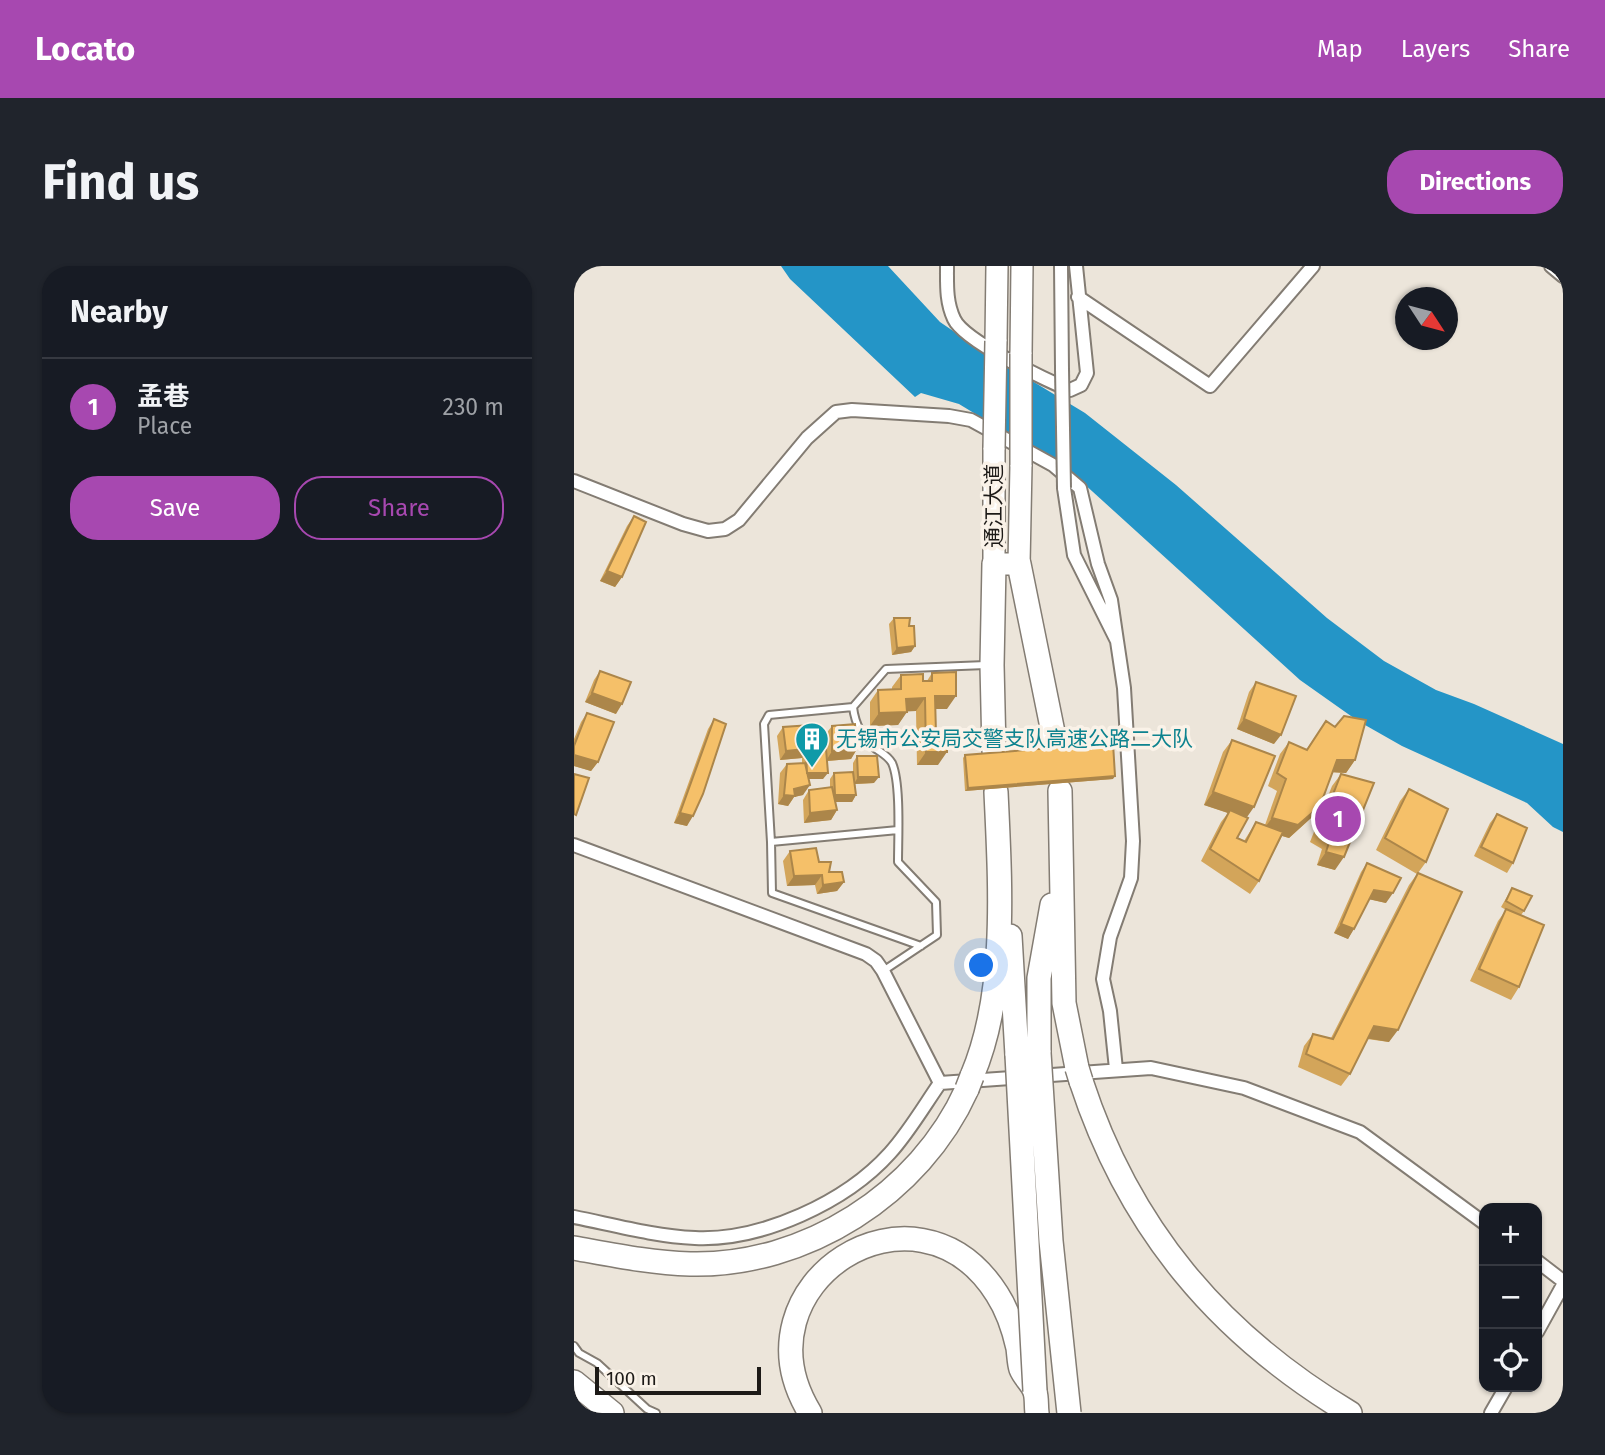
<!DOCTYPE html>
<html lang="en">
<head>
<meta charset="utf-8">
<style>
  body { margin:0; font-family:"Fira Sans","Noto Sans SC",sans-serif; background:#20242c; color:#f1f3f6 }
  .controls { position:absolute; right:21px; bottom:21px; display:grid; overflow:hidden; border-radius:14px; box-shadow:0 2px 5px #0004 }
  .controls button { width:63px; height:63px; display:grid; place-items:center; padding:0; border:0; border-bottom:2px solid #363941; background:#171b24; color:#f1f3f6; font:35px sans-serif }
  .compass { position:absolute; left:821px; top:21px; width:63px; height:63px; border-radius:50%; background:#171b24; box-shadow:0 2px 5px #0004; rotate:126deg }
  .scale { position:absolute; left:21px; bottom:18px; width:166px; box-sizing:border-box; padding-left:7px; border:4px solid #1d1a17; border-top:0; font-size:19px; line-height:24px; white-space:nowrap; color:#1d1a17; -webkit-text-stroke:5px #faf2e8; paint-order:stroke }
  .you { position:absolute; left:408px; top:700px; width:24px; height:24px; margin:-18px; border:5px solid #fff; border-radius:50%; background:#1a73e8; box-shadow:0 0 0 10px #1a73e833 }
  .badge { display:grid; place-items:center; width:46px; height:46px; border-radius:50%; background:#a748b0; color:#fff; font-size:23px; font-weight:700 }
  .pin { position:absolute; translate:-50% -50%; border:4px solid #fff; box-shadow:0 2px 7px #0006 }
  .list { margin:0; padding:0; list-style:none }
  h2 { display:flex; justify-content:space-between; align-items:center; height:91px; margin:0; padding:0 28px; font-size:30px }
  h2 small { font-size:23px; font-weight:400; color:#9ea1a6 }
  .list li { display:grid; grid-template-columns:46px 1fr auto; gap:21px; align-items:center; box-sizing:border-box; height:98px; padding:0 28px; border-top:2px solid #363941 }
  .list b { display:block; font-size:26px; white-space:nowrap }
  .list p { margin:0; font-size:23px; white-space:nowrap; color:#9ea1a6 }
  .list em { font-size:23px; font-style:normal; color:#9ea1a6 }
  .actions { display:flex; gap:14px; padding:21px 28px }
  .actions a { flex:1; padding:16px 0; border:2px solid #a748b0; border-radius:28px; text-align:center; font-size:24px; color:#a748b0 }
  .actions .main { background:#a748b0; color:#fff }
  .icon { flex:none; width:38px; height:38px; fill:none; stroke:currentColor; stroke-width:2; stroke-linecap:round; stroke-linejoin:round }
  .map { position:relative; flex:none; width:989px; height:1147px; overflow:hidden; border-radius:28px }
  header { display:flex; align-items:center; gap:42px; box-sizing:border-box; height:98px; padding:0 35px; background:#a748b0; color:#fff }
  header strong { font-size:33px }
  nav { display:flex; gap:38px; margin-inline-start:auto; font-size:24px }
  .intro { display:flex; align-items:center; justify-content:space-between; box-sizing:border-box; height:168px; padding:0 42px }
  h1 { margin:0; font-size:49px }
  .button { padding:18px 32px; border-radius:28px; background:#a748b0; color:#fff; font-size:24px; font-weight:700 }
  main { display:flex; gap:42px; padding:0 42px }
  aside { flex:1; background:#171b24; border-radius:28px; box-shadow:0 2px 5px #0004 }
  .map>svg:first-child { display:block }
</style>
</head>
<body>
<header>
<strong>Locato</strong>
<nav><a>Map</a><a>Layers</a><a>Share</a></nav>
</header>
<div class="intro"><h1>Find us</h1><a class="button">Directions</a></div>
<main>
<aside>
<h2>Nearby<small></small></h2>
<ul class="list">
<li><span class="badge">1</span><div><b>孟巷</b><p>Place</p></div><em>230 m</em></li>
</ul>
<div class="actions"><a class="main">Save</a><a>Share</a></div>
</aside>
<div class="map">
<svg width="989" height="1147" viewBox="0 0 989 1147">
  <rect width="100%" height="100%" fill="#ece5da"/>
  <path fill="#2495c7" d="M207 0H314L366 56 407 84 511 147 602 219 753 352 810 395 862 424 900 438 989 478V566L979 561 953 537 828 480 784 455 726 414 497 206 385 138 347 127 341 131 216 13Z"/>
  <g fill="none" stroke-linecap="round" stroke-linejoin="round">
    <g stroke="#837c73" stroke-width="10">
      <path id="service" d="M279 441C281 458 288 472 302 483 308 487 314 490 318 497 327 517 324 573 324 596L362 636 363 669 309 705
        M324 564 197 576 198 627 347 680
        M197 576 190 458 195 449 279 441 312 403 412 399
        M0 1080 5 1087 23 1097 73 1143 82 1147"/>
    </g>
    <g stroke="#837c73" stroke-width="16">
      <path id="minor" d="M373 0C373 19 372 36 380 53 390 75 472 114 496 124L507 119 513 107 502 0
        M487 0 488 103
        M977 0 989 10
        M504 31 636 120 739 0
        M0 215 109 258 134 265 151 263 165 254 233 172 262 146 278 144 375 150 397 154 479 199 506 222 524 298 537 334 543 375
        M490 222 500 289 543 375 550 422 559 575 557 612 536 671 529 713 536 745 542 803
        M0 579 292 688 302 695 309 705 366 817C350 840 335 866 316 887 272 936 188 975 121 972 80 970 40 959 0 951
        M366 817 577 802 670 822 786 866 910 957
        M963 995 989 1015
        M963 1066 989 1019
        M917 1147 932 1121"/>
    </g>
    <g stroke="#837c73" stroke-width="24">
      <path id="trunk" d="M422 75 423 0
        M447 88 448 0
        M420 182V298H445L447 199"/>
    </g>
    <g stroke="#837c73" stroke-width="26">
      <path id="motorway" d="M420 298 418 399 420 485
        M445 298 482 481
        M486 525 490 737 503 802
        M436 670 443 789
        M465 787V712L478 639
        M398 810C434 726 426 615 422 526
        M507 815C555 962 644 1068 776 1147
        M0 982C39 989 77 997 116 998 231 1001 346 928 393 823
        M0 1116 38 1147
        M236 1147C157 1018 342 900 423 1028 434 1045 440 1064 444 1082 445 1089 445 1097 447 1103 450 1111 459 1118 461 1126 463 1132 462 1141 463 1147"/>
    </g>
    <use href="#service" stroke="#fff" stroke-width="6"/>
    <use href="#minor" stroke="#fff" stroke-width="12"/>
    <use href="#trunk" stroke="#fff" stroke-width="21"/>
    <use href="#motorway" stroke="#fff" stroke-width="23"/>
    <g stroke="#837c73" stroke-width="16" stroke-linecap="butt">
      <path id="minor-bridge" d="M488 103 490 222"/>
    </g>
    <g stroke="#837c73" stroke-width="24" stroke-linecap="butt">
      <path id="trunk-bridge" d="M420 182 422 75
        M447 199V88"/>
    </g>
    <g stroke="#837c73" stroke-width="26" stroke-linecap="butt">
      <path id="motorway-bridge" d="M465 787 477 975 495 1147
        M443 789 461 1125
        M503 802 507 815
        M393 823 398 810"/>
    </g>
    <use href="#minor-bridge" stroke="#fff" stroke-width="12"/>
    <use href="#trunk-bridge" stroke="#fff" stroke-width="21"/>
    <use href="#motorway-bridge" stroke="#fff" stroke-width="23"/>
  </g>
  <path fill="#d3a55a" d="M60 250 48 311 41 321 26 315 53 260Z
    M320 352 335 360 341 380 337 386 318 389 315 358Z
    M26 405 42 448 11 436 20 414Z
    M358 407 373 443H361L364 499H343L342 445H333L324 459 296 460V436L304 424 318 423V421L327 409 349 415H353Z
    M682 416 700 478 663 463 675 426Z
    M13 447 24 496 17 505 0 500V473L7 456Z
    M140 453 113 560 100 557 134 463Z
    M752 455 781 494 772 507 758 506 737 552 715 572 708 570 685 615 676 628 627 595 647 556 654 547 630 539 649 486 658 474 673 551 663 572 670 575 682 556 691 559 703 525 694 520 706 488 715 476 732 484Z
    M258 460 283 483 277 493 253 495 249 513H235L229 529 220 531 214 540 204 538 206 507 213 498 228 497V492L206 494 203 470 209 461 240 482 238 485 251 483V469Z
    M391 489 539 513 391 525 389 492Z
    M283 490 300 517 281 518 282 529 278 536H261L263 544 257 554 230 557 229 534 235 524 256 521V513L260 507 279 506V497Z
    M767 508 761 604 743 599 748 583 736 576 758 520Z
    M835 523 852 596 844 607 815 776 793 773 776 808 767 820 724 801 730 780 739 768 757 772 835 619 843 608 802 584 826 535Z
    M923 548 939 597 933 607 900 590 916 557Z
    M216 585 245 596 255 606 270 616 263 625 243 628 241 619 213 620 209 595Z
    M793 597 812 637 795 633 774 673 760 667 787 606Z
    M938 622 950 645 947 649 945 721 937 734 896 715 924 655 932 644 927 641Z"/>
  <path fill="#ac864a" d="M33 305 48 311 41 321 26 315Z
    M341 380 337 386 318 389 323 382Z
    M18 427 48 438 42 448 11 436Z
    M361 430H382L373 443H352Z
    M351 432 342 445 324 446 332 433Z
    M333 446 324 459 296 460 305 447Z
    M670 453 707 469 700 478 663 463Z
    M240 482 233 491 232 486 228 492 206 494 212 485Z
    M283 483 277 493 252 495 258 485Z
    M352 486H373L364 499H343Z
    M0 489 24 496 17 505 0 500Z
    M763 494H781L772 507 754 506Z
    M233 507H254L249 513H228Z
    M541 510 539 513 391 525 394 522Z
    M284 511H305L300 517 280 518Z
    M236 519 229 529 220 531 214 540 204 538 210 529 220 523Z
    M639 526 680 541 671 554 656 544 654 547 630 539Z
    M261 529H282L278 536H257Z
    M746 540 737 552 715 572 689 564 698 552Z
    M263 544 257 554 230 557 236 547Z
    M106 547 119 550 113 560 100 557Z
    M752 586 770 591 761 604 743 599Z
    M248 609 241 619 213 620 220 610Z
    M270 616 263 625 243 628 249 619Z
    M800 624 819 627 812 637 794 633Z
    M767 658 780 663 774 673 760 667Z
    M800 760 824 764 815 776 791 772Z"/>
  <path fill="#f5c069" stroke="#ac864a" stroke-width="2" d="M60 250 72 256 48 311 33 305Z
    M320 352H336L335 360H340L341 380 323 382Z
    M26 405 57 416 48 438 18 427Z
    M382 406V430H361L362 468H373V486H352L351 432 332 433 333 446 305 447 304 424 327 423V409L349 408V415H358V407Z
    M682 416 722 430 707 469 670 453Z
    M13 447 40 456 24 496 0 489V480Z
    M770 450 792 454 781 494H763L746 540 724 559 698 552 712 513 703 507 715 476 733 484 752 455 761 461Z
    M140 453 152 458 129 528 119 550 106 547Z
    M281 458 283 483 258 485V460Z
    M237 459 240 482 212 485 209 461Z
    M658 474 701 490 680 541 639 526Z
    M539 477 541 510 394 522 391 489Z
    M252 483 254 507H233L232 486Z
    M283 490H303L305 511H284Z
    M231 497 236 519 220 523 221 530 210 529 213 498Z
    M279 506 282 529H261L260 507Z
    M0 508 15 512 2 549 0 548Z
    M767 508 800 517 770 591 752 586 757 570 745 564Z
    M258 521 263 544 236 547 235 524Z
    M835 523 874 543 852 596 811 572Z
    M656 544 674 552 663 572 672 576 682 556 709 566 685 615 636 583Z
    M923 548 953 562 939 597 907 581Z
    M242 582 245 596H257L255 606H268L270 616 249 619 248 609 220 610 216 585Z
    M793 597 827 612 819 627 800 624 780 663 767 658Z
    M844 607 888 626 824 764 800 760 776 808 732 788 739 768 759 773Z
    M938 622 958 630 950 645 932 635Z
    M932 643 970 659 945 721 905 703Z"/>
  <defs>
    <g id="building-pin" transform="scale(1.75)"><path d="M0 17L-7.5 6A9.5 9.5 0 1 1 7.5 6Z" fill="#0f9aa8" stroke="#faf2e8"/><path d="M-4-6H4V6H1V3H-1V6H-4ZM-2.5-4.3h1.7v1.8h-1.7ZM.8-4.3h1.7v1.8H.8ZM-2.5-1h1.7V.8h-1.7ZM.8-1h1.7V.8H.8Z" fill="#fff"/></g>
  </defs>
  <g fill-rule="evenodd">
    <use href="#building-pin" x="238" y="473"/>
  </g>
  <g text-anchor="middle" stroke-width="7" stroke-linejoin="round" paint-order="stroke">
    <g font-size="21" fill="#1d1a17" stroke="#faf2e8">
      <text transform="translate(420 240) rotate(-90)" y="7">通江大道</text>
    </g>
    <g font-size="21" fill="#0d838f" stroke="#faf2e8" text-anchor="start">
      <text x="262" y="480">无锡市公安局交警支队高速公路二大队</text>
    </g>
  </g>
</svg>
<div class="controls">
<button>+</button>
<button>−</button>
<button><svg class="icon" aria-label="locate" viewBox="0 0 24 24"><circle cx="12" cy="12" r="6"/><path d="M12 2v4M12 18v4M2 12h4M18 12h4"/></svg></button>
</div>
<svg class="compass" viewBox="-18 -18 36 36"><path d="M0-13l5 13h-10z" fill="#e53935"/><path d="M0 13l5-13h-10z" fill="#9ea1a6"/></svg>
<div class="scale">100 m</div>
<div class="you"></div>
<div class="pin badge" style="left:764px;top:553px">1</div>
</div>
</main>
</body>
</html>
